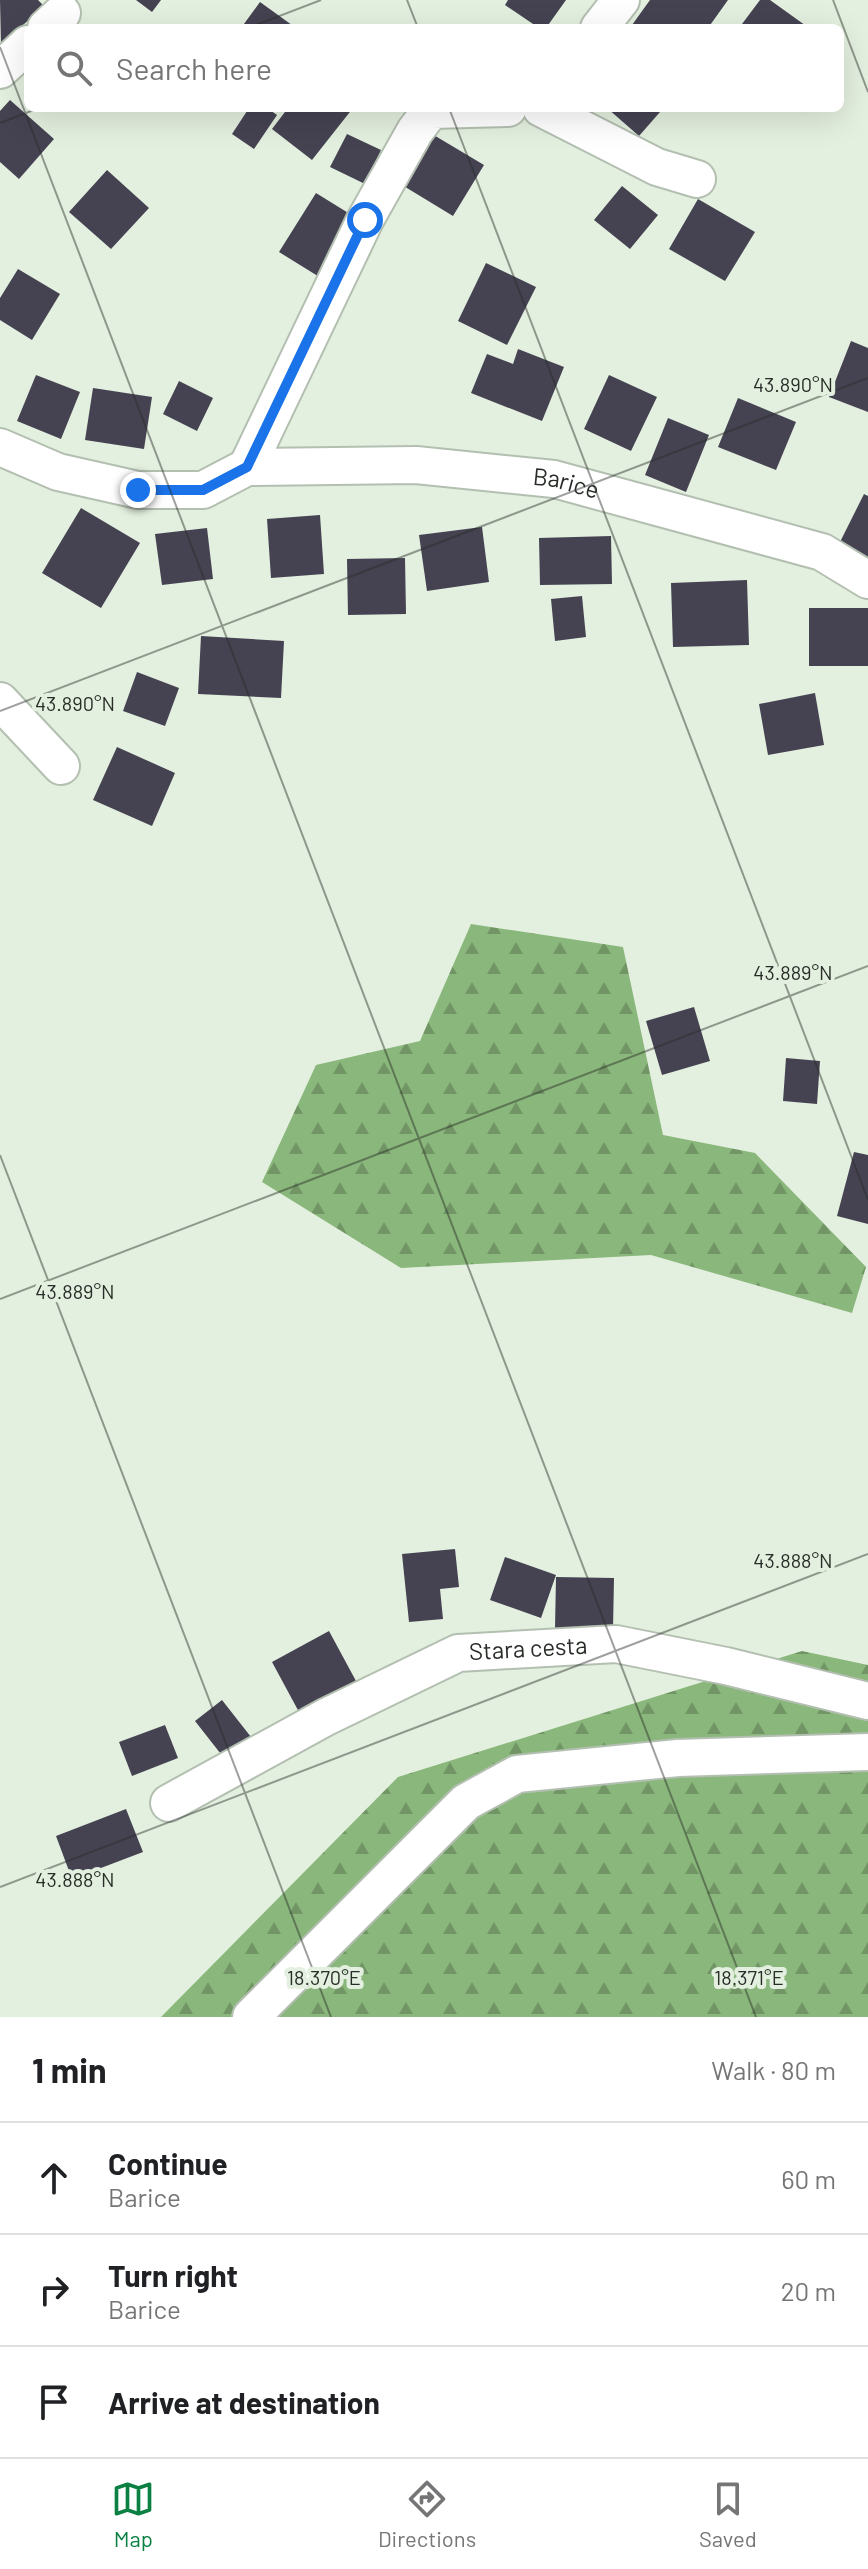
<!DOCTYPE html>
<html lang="en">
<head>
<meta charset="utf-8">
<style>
  body { margin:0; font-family:Barlow,sans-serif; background:#f6f6f6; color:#202124 }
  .stop { position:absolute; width:24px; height:24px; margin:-18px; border:6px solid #1a73e8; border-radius:50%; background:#fff }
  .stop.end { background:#1a73e8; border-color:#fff; box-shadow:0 2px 8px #0008 }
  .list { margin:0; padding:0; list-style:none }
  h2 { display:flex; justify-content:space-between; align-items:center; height:104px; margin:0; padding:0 32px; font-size:34px }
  h2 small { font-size:26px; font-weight:400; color:#757577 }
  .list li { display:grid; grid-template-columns:52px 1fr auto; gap:24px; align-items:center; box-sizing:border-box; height:112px; padding:0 32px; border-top:2px solid #e0e0e0 }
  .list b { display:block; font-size:30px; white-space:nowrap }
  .list p { margin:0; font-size:26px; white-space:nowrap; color:#757577 }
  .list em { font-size:26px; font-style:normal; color:#757577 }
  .icon { flex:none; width:44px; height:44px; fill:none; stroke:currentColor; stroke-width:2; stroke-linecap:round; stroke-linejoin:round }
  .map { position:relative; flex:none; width:868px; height:2017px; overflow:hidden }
  .search { position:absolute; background:#fff; box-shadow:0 8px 32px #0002; left:24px; right:24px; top:24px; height:88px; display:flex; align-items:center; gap:20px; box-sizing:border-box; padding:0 28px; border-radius:12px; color:#757577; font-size:30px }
  .sheet { height:440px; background:#fff }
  nav { display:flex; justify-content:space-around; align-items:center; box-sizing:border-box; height:112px; border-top:2px solid #e0e0e0; background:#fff; font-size:22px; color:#757577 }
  nav a { display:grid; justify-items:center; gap:4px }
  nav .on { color:#0b8043 }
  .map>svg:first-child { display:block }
</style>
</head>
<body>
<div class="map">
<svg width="868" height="2017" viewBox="0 0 868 2017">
  <defs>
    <pattern id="forest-firs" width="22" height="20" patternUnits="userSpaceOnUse" patternTransform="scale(2)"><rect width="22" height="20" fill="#8ab77b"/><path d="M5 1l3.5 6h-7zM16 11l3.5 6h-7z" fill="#719565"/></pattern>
  </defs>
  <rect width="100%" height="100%" fill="#e3efdf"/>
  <path fill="url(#forest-firs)" d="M471 924 623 947 663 1135 755 1153 866 1267 852 1313 651 1255 401 1268 262 1182 316 1065 420 1041Z
    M802 1651 868 1665V2017H161L398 1777Z"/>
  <path fill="#454352" d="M0 0H38L44 6 1 45Z
    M136 0H161L152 12Z
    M508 0H566L546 28H539L505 5Z
    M650 0H728L708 28H636L632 25Z
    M760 0H770L809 28H739Z
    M260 2 296 28H241Z
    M10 100 54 139 19 179 0 162V111Z
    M249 108H267L277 115 254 149 232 134Z
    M288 108H353L312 160 272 129Z
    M607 108H655L660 112 639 136Z
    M347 134 381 150 365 184 330 167Z
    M432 134 484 165 453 216 402 185Z
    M107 170 149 208 111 249 69 212Z
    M622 186 658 215 630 249 594 220Z
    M316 193 358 219 321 278 279 252Z
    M698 199 755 232 725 281 669 249Z
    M486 263 536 287 507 345 458 321Z
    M18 269 60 294 32 340 0 320V298Z
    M851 341 868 348V412L829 397Z
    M518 349 564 367 542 421 471 393 487 354 513 364Z
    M36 375 80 392 61 439 17 421Z
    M609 375 657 397 631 451 584 429Z
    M179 381 213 398 197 431 163 414Z
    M93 388 152 397 144 449 85 440Z
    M738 398 796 422 776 470 718 447Z
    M668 418 709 435 686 492 645 475Z
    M864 494 868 496V561L838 546Z
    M81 508 140 543 101 608 42 573Z
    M320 515 324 574 271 578 267 519Z
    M482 527 489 582 427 591 419 535Z
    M207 528 213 579 162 585 155 534Z
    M611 536 612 584 540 585 539 538Z
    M405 558 406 614 348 615 347 559Z
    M747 580 749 645 673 647 671 583Z
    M582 596 586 637 555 641 551 599Z
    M809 608H868V666H809Z
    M201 636 284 641 281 698 198 694Z
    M137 672 179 688 165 726 123 711Z
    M815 693 824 745 768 755 759 704Z
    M117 747 175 773 152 826 93 800Z
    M694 1007 710 1061 662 1075 646 1021Z
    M786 1058 820 1061 817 1104 783 1101Z
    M854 1152 868 1155V1224L837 1216Z
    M455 1549 459 1587 440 1589 443 1619 409 1622 402 1554Z
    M505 1557 556 1575 541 1618 490 1600Z
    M556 1577 614 1578 613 1629 555 1628Z
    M329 1631 356 1681 299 1712 272 1662Z
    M222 1700 251 1737 224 1758 195 1721Z
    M165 1725 178 1758 132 1776 119 1742Z
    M126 1809 143 1852 72 1879 56 1836Z"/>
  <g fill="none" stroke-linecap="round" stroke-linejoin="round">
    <g stroke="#b3bfb0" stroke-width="40">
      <g id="minor">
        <path d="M46 28 62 13"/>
        <path d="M599 28 621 0"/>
        <path d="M0 70 28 44"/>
        <path d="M541 108 657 167 697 179"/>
        <path id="s1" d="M0 447 58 472 138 490H203L247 467 416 465 554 479 822 552 868 580"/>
        <path d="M247 467 365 220 415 131 431 110 508 108"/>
        <path d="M0 701 61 766"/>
        <path id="s2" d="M169 1803 326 1717 458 1653 616 1644 726 1666 868 1701"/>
        <path d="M251 2017 466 1802 517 1774 678 1758 868 1752"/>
      </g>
    </g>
    <use href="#minor" stroke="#fff" stroke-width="36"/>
  </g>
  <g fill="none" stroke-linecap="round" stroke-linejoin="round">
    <path stroke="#1a73e8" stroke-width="10" d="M138 490H203L247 467 365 220"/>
  </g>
  <path fill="none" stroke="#292d28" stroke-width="2" stroke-opacity="0.45" d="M407 0 418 28M833 0 868 92M248 28 321 0M0 47 756 2017M449 108 868 1200M0 123 39 108M0 711 868 378M0 1155 331 2017M0 1299 868 966M0 1887 868 1554"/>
  <g text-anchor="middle" stroke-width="8" stroke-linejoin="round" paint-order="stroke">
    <g font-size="24" fill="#292d28" stroke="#e3efdf">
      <text dy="8" stroke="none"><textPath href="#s1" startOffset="580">Barice</textPath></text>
      <text dy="8" stroke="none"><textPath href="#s2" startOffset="396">Stara cesta</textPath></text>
    </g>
  </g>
  <g font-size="20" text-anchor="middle" fill="#292d28" stroke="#e3efdf" stroke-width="8" stroke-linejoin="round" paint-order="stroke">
    <text x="793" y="392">43.890°N</text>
    <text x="75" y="711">43.890°N</text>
    <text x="793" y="980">43.889°N</text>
    <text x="75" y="1299">43.889°N</text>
    <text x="793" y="1568">43.888°N</text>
    <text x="75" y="1887">43.888°N</text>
    <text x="324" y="1985">18.370°E</text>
    <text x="749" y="1985">18.371°E</text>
  </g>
</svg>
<div class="stop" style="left:365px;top:220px"></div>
<div class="stop end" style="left:138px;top:490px"></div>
<div class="search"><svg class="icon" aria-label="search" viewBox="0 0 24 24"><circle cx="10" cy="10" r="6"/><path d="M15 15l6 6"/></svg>Search here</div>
</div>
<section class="sheet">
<h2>1 min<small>Walk · 80 m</small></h2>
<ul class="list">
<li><svg class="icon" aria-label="ahead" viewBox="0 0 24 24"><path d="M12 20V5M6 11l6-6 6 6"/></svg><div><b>Continue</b><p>Barice</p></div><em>60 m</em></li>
<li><svg class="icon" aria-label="right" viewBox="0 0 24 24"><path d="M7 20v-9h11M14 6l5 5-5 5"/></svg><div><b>Turn right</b><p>Barice</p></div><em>20 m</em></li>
<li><svg class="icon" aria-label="arrive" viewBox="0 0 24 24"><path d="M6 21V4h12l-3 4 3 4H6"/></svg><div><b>Arrive at destination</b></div></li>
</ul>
</section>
<nav>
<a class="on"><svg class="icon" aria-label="map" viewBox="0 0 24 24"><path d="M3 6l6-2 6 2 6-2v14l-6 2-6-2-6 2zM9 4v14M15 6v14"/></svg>Map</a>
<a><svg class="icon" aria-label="directions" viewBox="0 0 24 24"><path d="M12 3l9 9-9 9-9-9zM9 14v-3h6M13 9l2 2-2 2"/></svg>Directions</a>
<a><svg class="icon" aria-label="saved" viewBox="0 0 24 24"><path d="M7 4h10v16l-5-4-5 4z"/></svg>Saved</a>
</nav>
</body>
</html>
